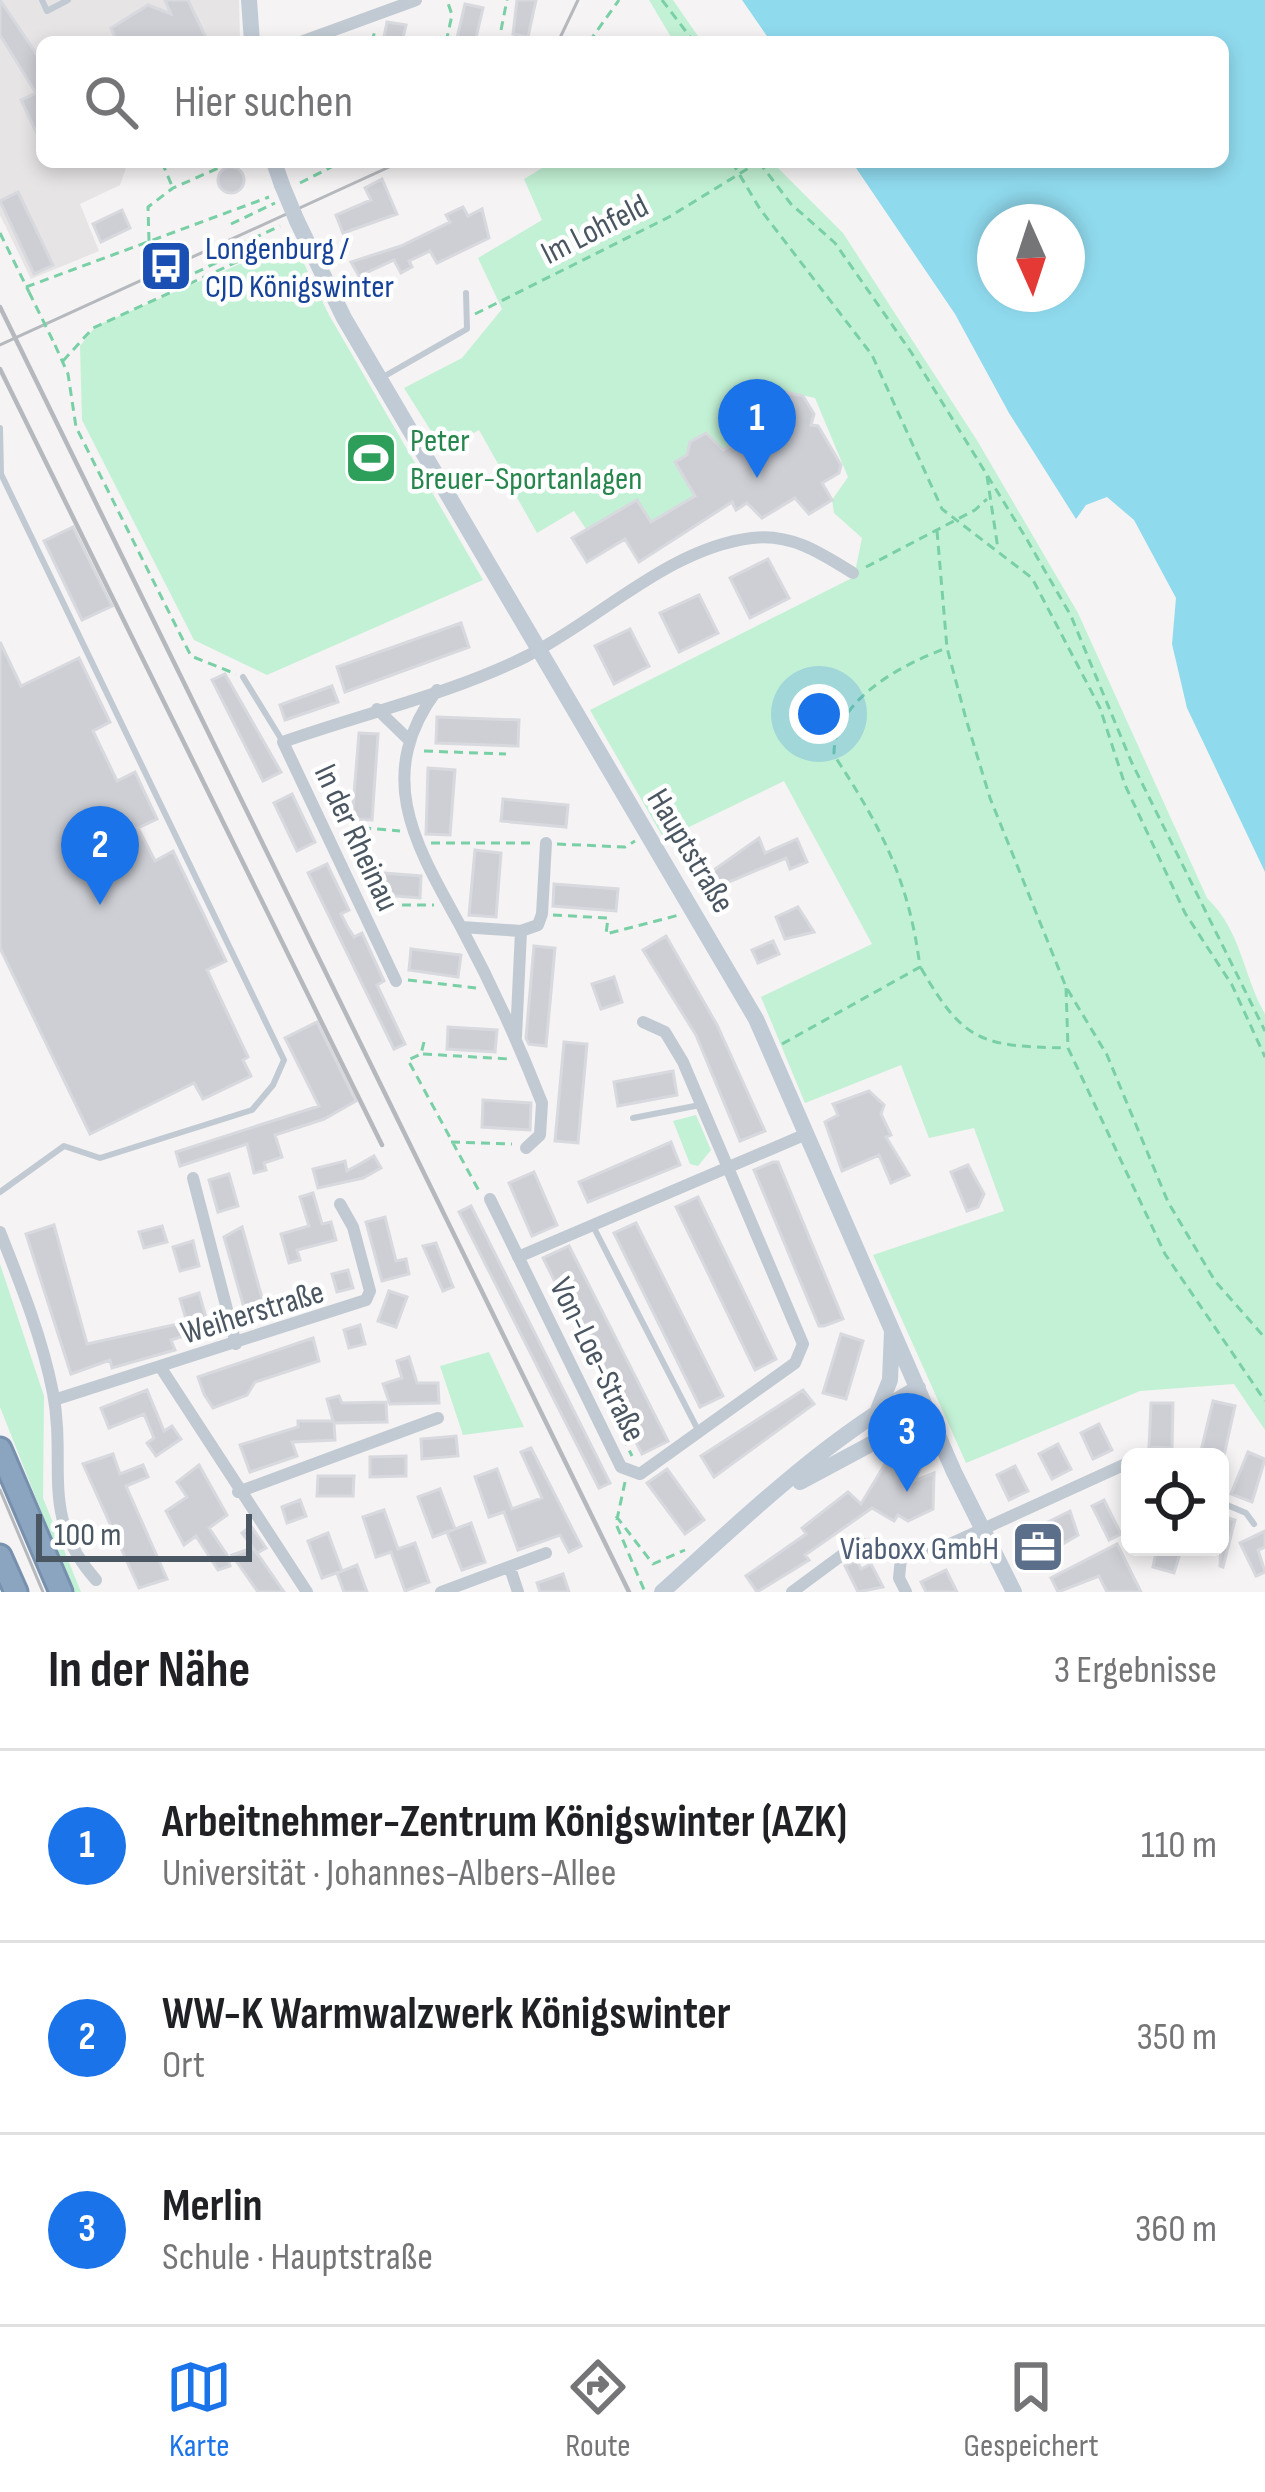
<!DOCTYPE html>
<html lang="de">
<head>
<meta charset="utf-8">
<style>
  body { margin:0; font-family:"Sofia Sans Condensed",sans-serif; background:#f2f2f2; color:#202124 }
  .controls { position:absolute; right:36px; bottom:36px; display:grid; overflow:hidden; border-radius:18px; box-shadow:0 6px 18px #0003 }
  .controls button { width:108px; height:108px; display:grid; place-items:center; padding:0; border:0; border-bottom:3px solid #e0e0e0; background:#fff; color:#202124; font:60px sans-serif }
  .compass { position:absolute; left:977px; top:204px; width:108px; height:108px; border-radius:50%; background:#fff; box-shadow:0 6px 18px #0003; rotate:177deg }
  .scale { position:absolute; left:36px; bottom:30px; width:216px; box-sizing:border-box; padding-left:12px; border:6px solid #4a5661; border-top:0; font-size:33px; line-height:42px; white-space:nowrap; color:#4a5661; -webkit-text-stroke:9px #fff; paint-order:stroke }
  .you { position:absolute; left:819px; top:714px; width:42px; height:42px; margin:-30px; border:9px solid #fff; border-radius:50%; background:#1a73e8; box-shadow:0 0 0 18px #1a73e833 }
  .badge { display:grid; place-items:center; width:78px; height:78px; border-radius:50%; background:#1a73e8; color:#fff; font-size:39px; font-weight:700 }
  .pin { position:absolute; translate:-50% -99px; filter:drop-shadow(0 3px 6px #0008) }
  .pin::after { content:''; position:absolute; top:63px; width:42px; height:36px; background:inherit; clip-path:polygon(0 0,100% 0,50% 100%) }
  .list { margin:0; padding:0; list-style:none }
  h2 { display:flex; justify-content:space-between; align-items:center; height:156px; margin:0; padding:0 48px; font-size:51px }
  h2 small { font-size:39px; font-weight:400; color:#757577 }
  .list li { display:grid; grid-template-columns:78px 1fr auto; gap:36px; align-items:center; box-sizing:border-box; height:192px; padding:0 48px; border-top:3px solid #e0e0e0 }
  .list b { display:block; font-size:45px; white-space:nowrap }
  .list p { margin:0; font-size:39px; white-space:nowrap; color:#757577 }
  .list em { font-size:39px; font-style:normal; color:#757577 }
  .icon { flex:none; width:66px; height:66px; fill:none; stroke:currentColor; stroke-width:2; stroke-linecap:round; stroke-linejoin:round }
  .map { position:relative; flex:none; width:1265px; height:1592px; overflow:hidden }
  .search { position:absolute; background:#fff; box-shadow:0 6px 18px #0003; left:36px; right:36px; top:36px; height:132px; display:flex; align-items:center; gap:30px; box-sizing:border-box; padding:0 42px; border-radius:18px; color:#757577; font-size:45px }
  .sheet { height:732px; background:#fff }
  nav { display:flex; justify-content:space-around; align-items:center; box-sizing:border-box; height:168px; border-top:3px solid #e0e0e0; background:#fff; font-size:33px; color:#757577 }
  nav a { display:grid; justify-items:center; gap:6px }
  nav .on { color:#1a73e8 }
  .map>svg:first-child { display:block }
</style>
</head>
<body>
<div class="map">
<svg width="1265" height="1592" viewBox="0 0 1265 1592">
  <rect width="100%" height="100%" fill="#f5f3f3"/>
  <path fill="#e6e4e5" d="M0 0H239L240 42H42V162H128L120 185 80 204 99 251 31 279 0 215Z"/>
  <path fill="#c3f1d5" d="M649 0H673L702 42H674Z
    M552 162H772L843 233 978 442 1078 613 1207 898C1242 932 1242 973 1265 1014V1430L1234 1384 1140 1391 966 1463 873 1255 1004 1211 974 1128 929 1138 901 1065 805 1103 761 997 872 944 784 781 664 839 590 710 854 577 862 538 834 513 832 500 848 477 815 398 784 391 754 417 753 432 723 449 707 432 690 442V453L675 462 695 496 647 524 637 499 586 529 574 511 537 533 479 430 443 450 404 388 462 358 502 309 478 258 542 220 524 179Z
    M293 241 329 315 483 580 267 675 194 640 82 420 80 346 96 326Z
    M696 1115 711 1150 698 1166 690 1164 673 1121Z
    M0 1264 44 1396 43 1498 81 1592H73L0 1407Z
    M489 1352 524 1427 463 1435 440 1366Z"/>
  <path fill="#90daee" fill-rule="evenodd" d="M742 0H1265V872L1187 708 1172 644 1176 598 1134 520 1107 497 1086 505 1076 519 1009 413 955 314 852 162H1223V42H771ZM995 222H1067V294H995Z"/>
  <path fill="#cdcfd5" stroke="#d7d9de" stroke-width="3" d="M0 0 42 62V144L21 100 36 93 0 35Z
    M165 0H188L208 42H117L111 28 148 5 171 14Z
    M517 0H536L528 37 513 34Z
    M465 4 483 8 475 42H456Z
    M387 22 406 25 402 42H383Z
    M218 180a13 13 0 1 1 26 0a13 13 0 1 1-26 0Z
    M382 179 397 214 343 233 336 215 371 200 365 188Z
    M18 192 53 265 34 274 0 201Z
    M463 207 468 216 482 209 489 238 437 263 430 251 409 261 412 267 401 273 394 260 359 276 351 262 401 246 450 222 446 215Z
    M122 210 130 228 101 242 93 224Z
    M785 392 803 396 814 414 811 425 818 426 841 465 839 473 822 483 832 500 809 514 795 498 762 518 747 503 736 510 732 502 639 562 625 539 587 562 572 538 637 500 651 522 695 496 675 462 687 455 690 442 706 433 723 450 750 434 755 414Z
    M73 527 112 606 82 620 44 541Z
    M768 559 789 598 750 618 730 578Z
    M699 595 718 633 679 652 660 613Z
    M461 623 469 647 345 692 337 667Z
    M630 629 649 666 614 684 595 646Z
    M0 642 21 686 79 658 110 722 93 731 117 781 135 772 157 819 138 828 155 861 173 851 226 961 207 970 248 1057 243 1060 251 1076 203 1099 194 1083 90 1134 0 948Z
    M225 674 281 772 263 781 212 680Z
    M332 686 338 702 285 720 280 705Z
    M437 717 519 720 518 746 436 743Z
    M359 733 378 734 372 820 352 819Z
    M428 768 455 770 450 835 426 834Z
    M292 794 315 842 297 851 274 803Z
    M503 799 568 805 566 827 501 821Z
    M759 838 765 853 797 839 807 862 790 869 786 858 717 887 711 872Z
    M475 850 501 853 496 917 469 915Z
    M327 864 349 910 341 914 347 926 354 937 362 933 384 981 377 985 405 1044 394 1049 308 873Z
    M371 872 421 876 420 898 370 894Z
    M554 884 618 889 616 911 553 906Z
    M798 907 814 932 785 939 776 917Z
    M666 936 717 1025 765 1131 740 1141 696 1035 643 950Z
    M773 941 779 954 758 963 752 950Z
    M534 946 555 948 546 1046 529 1044 526 1038Z
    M411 949 461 955 458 977 409 970Z
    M614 977 622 1002 601 1009 592 984Z
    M317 1022 356 1101 324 1119 275 1135 282 1157 264 1163 266 1170 254 1173 247 1144 180 1166 176 1152 319 1106 285 1038Z
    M448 1027 497 1030 495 1052 447 1049Z
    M564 1042 587 1044 578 1143 555 1141Z
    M673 1071 677 1095 618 1106 614 1082Z
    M869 1091 884 1105 881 1114 891 1135 886 1137 909 1175 891 1183 879 1155 842 1171 825 1122 838 1115 833 1104Z
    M483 1100 531 1103 530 1130 482 1127Z
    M671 1142 680 1165 588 1202 579 1182Z
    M374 1156 381 1168 363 1178 318 1188 313 1169 345 1161 347 1171Z
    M773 1162H778L843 1319 824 1326H819L754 1170Z
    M968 1165 984 1194 978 1207 967 1211 951 1172Z
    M534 1172 557 1225 532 1236 509 1183Z
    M229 1174 238 1206 218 1212 209 1180Z
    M313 1193 322 1224 331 1222 336 1240 297 1250 300 1260 289 1263 281 1234 309 1226 300 1197Z
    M698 1197 776 1359 755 1370 676 1207Z
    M471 1206 610 1483 599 1488 459 1212Z
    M385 1217 396 1261 406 1259 409 1274 382 1281 366 1222Z
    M636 1223 723 1396 700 1407 614 1233Z
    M54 1225 87 1344 187 1322 180 1299 199 1293 209 1328 171 1340 175 1350 112 1368 110 1360 71 1374 26 1234Z
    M162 1226 167 1242 144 1248 139 1232Z
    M242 1227 266 1312 247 1318 224 1237Z
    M193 1241 199 1266 180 1271 173 1247Z
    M436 1243 453 1287 443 1291 423 1246Z
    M569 1246 668 1441 642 1454 543 1258Z
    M348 1270 353 1288 337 1292 332 1274Z
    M389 1291 407 1297 396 1327 378 1321Z
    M360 1325 365 1344 349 1348 344 1330Z
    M841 1334 863 1341 846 1399 823 1393Z
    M313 1338 319 1361 255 1382 247 1395 213 1408 204 1394 198 1377Z
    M409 1357 417 1383H438L439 1403 390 1404 383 1384 402 1378 397 1361Z
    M147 1390 164 1431 172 1426 181 1439 156 1456 147 1443 154 1438 144 1414 109 1428 101 1408Z
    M803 1390 814 1404 714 1477 701 1456Z
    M339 1396 342 1403 386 1402 387 1422 334 1423 335 1440 292 1442 297 1456 250 1472 240 1445 298 1427V1421H333L327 1399Z
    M1213 1401 1235 1406 1223 1460 1200 1455Z
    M1151 1403H1173L1172 1448 1149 1447Z
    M1099 1424 1112 1450 1093 1459 1081 1433Z
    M456 1436 458 1456 422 1459 421 1439Z
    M1058 1444 1071 1469 1052 1479 1039 1454Z
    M531 1448 581 1546 569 1552 560 1535 518 1550 504 1512 489 1517 475 1477 497 1469 512 1509 542 1498 521 1452Z
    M1248 1452 1265 1459 1252 1502 1231 1494Z
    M113 1454 120 1474 143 1465 148 1477 126 1486 167 1579 139 1588 83 1464Z
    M891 1454 926 1458 914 1481 934 1473 933 1509 908 1521 898 1515 894 1521 872 1508 805 1555 809 1560 757 1592 746 1576 806 1534 802 1528 848 1492 861 1504Z
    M406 1456V1476L370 1477V1457Z
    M199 1465 227 1515 209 1528 227 1555 230 1566 218 1570 196 1536 184 1545 166 1511 187 1497 177 1482Z
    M1015 1466 1028 1491 1009 1500 997 1475Z
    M667 1469 704 1520 685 1534 647 1483Z
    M318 1476H354L353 1496H317Z
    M440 1489 455 1529 433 1537 418 1497Z
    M300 1500 306 1516 287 1523 282 1507Z
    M1104 1500 1121 1534 1109 1540 1092 1506Z
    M384 1510 398 1549 415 1543 429 1582 405 1591 391 1552 376 1557 363 1517Z
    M1070 1511 1078 1535 1039 1558 1026 1533Z
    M1222 1516 1235 1520 1223 1567 1220 1566Z
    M471 1523 485 1562 462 1570 447 1532Z
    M251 1526 266 1548 257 1553 242 1533Z
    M1265 1531V1547L1258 1550 1265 1572 1256 1576 1240 1543Z
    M328 1533 342 1571 322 1578 308 1541Z
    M1117 1544 1141 1592H1107L1099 1576 1058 1592 1051 1578Z
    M1157 1547H1182L1174 1573 1153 1567Z
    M252 1548 259 1556 284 1592H258L232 1555Z
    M857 1560 861 1569 871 1564 883 1587 858 1592 845 1566Z
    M357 1565 367 1592H344L337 1573Z
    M946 1570 957 1592H926L921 1582Z
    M563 1574 569 1592H540L537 1583Z"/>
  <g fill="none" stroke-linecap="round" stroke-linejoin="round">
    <g stroke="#7690ad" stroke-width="27">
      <path id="highway" d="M0 1449 61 1592
        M0 1556 16 1592"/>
    </g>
    <path stroke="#7ad0a6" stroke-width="3" stroke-dasharray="9 6" stroke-linecap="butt" d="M662 0 694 42
      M501 30 507 0
      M372 42 375 30
      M446 42 452 15 447 0
      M589 42 619 0
      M162 162 172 186
      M732 162 760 209 872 355 942 509 1032 578 1100 708 1125 785 1185 913 1232 985 1265 1057
      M759 162 791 204 835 243 911 352 1026 538 1071 616 1131 761 1265 1031
      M300 183 341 162
      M231 224 275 203
      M0 233 29 292
      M149 241 148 207 173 188 232 162
      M239 245 280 226
      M26 287 269 197
      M177 289 174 283 247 248 245 242
      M475 314 669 217 757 163
      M55 345 68 374 76 427 191 656 236 674
      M63 361 93 328 289 238
      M987 476 998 549
      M937 531 947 648 966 719 990 798 1066 987 1107 1055 1168 1202 1215 1281 1265 1338
      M866 567 975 510 987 499
      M424 751 506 754
      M334 817 366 828 400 831
      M431 843H535
      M557 844 625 847 635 841
      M372 905H434
      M553 915 608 918 606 934 679 915
      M921 968C964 1043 982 1046 1066 1048
      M408 980 476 988
      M1066 988 1068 1048 1165 1254 1265 1401
      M424 1042 421 1054 408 1060 479 1191
      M782 1044 920 967C909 880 881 827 834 755 833 701 899 666 944 649
      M423 1054 509 1059
      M451 1142 512 1144
      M623 1437 632 1456
      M625 1482 616 1524 645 1592
      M616 1516 653 1564 685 1550"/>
    <path stroke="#c1cad2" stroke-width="6" d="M42 0 47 11 68 0
      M383 377 467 329 466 293
      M0 428 1 474 284 1060 273 1085 252 1110 100 1158 64 1146 0 1192
      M243 677 283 742
      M633 1118 700 1105
      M593 1226 698 1430
      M1220 1502 1246 1513 1254 1524"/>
    <path stroke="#c1cad2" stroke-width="12" d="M301 42 416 0
      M437 690C373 776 415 844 461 927 491 983 519 1044 542 1103L540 1135 526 1148
      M377 709 408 739
      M461 927 521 931 516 1037
      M521 931 538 925 542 914 546 843
      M396 981 283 742C362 714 450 694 525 657 598 621 668 548 752 538 791 533 821 553 853 573
      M193 1178 236 1344
      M490 1199 621 1467 640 1474 795 1363 803 1344 683 1062 665 1032 643 1022
      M0 1232C21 1285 42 1337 53 1393 67 1466 39 1516 96 1580
      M518 1257 804 1135
      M161 1368 307 1592
      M54 1400 366 1300 370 1291 353 1227 340 1204
      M238 1492 438 1418
      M901 1558 899 1578 906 1592
      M510 1568 518 1592
      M441 1592 546 1553
      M792 1592 857 1544C884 1543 899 1558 926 1555L1130 1462"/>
    <path stroke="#c1cbd6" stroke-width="16" d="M249 0 252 42
      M274 162 282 185
      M297 221 344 318 756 1019 954 1472 1014 1592
      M878 1410 890 1380 892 1331
      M800 1482 929 1413
      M662 1592C742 1520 823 1441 918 1388"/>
    <use href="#highway" stroke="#8ba5c1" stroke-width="21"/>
    <path stroke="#b5b8bd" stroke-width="3" d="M558 42 578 0
      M0 345 400 162
      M0 1490 43 1592"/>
    <path stroke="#b5b8bd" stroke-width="4.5" d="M0 307 629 1592
      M0 369 382 1145"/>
    <path stroke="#7ad0a6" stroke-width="3" stroke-dasharray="9 6" stroke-linecap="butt" d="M29 292 55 345"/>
    <path stroke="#c1cbd6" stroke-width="16" d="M282 185 297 221"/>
  </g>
  <defs>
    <g id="bus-square" transform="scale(2.7)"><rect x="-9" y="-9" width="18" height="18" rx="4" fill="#1a4fb4" stroke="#fff"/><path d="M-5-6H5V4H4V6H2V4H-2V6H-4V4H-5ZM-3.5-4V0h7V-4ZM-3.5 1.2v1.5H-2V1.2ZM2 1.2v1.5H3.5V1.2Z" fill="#fff"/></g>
    <g id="stadium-square" transform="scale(2.7)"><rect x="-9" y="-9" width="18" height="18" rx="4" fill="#2e9e5b" stroke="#fff"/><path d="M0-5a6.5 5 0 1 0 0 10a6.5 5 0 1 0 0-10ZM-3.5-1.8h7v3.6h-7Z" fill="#fff"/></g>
    <g id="office-square" transform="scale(2.7)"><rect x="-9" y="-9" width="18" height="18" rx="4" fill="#5c6f8a" stroke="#fff"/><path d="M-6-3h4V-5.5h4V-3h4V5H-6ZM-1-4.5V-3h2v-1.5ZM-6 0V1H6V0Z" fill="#fff"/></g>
  </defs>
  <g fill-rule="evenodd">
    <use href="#bus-square" x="166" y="266"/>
    <use href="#stadium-square" x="371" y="458"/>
    <use href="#office-square" x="1038" y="1547"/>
  </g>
  <g text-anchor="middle" stroke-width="9" stroke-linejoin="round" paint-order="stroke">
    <g font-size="33" fill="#4a5661" stroke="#fff">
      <text transform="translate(594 228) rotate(-27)" y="12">Im Lohfeld</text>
      <text transform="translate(358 837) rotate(65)" y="12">In der Rheinau</text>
      <text transform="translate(692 850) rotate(59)" y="12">Hauptstraße</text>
      <text transform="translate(252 1311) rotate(-17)" y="12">Weiherstraße</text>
      <text transform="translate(599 1359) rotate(64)" y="12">Von-Loe-Straße</text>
    </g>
    <g font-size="33" fill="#164399" stroke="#fff" text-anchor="start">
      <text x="205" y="259">Longenburg /<tspan x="205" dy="38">CJD Königswinter</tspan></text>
    </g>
    <g font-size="33" fill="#27864d" stroke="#fff" text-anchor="start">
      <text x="410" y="451">Peter<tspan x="410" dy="38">Breuer-Sportanlagen</tspan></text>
    </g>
    <g font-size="33" fill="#4e5e75" stroke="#fff" text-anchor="end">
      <text x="999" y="1559">Viaboxx GmbH</text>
    </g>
  </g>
</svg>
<div class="controls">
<button><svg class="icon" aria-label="locate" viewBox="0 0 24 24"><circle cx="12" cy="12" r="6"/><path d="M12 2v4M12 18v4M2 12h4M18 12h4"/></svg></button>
</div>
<svg class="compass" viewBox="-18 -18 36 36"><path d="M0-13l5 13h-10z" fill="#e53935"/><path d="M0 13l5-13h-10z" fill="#757577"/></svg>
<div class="scale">100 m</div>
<div class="you"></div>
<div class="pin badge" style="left:757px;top:478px">1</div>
<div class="pin badge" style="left:100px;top:905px">2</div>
<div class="pin badge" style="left:907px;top:1492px">3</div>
<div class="search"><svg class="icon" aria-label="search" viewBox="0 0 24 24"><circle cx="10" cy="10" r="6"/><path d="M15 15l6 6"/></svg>Hier suchen</div>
</div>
<section class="sheet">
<h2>In der Nähe<small>3 Ergebnisse</small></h2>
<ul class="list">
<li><span class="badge">1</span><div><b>Arbeitnehmer-Zentrum Königswinter (AZK)</b><p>Universität · Johannes-Albers-Allee</p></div><em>110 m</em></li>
<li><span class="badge">2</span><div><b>WW-K Warmwalzwerk Königswinter</b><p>Ort</p></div><em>350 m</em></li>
<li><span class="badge">3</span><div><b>Merlin</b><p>Schule · Hauptstraße</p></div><em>360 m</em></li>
</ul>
</section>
<nav>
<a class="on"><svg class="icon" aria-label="map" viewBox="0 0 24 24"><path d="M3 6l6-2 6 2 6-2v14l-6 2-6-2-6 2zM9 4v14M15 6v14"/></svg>Karte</a>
<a><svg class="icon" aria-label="directions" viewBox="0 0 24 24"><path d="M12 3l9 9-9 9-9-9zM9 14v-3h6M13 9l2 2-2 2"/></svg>Route</a>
<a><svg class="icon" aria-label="saved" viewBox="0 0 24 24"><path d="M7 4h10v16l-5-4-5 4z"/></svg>Gespeichert</a>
</nav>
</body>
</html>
